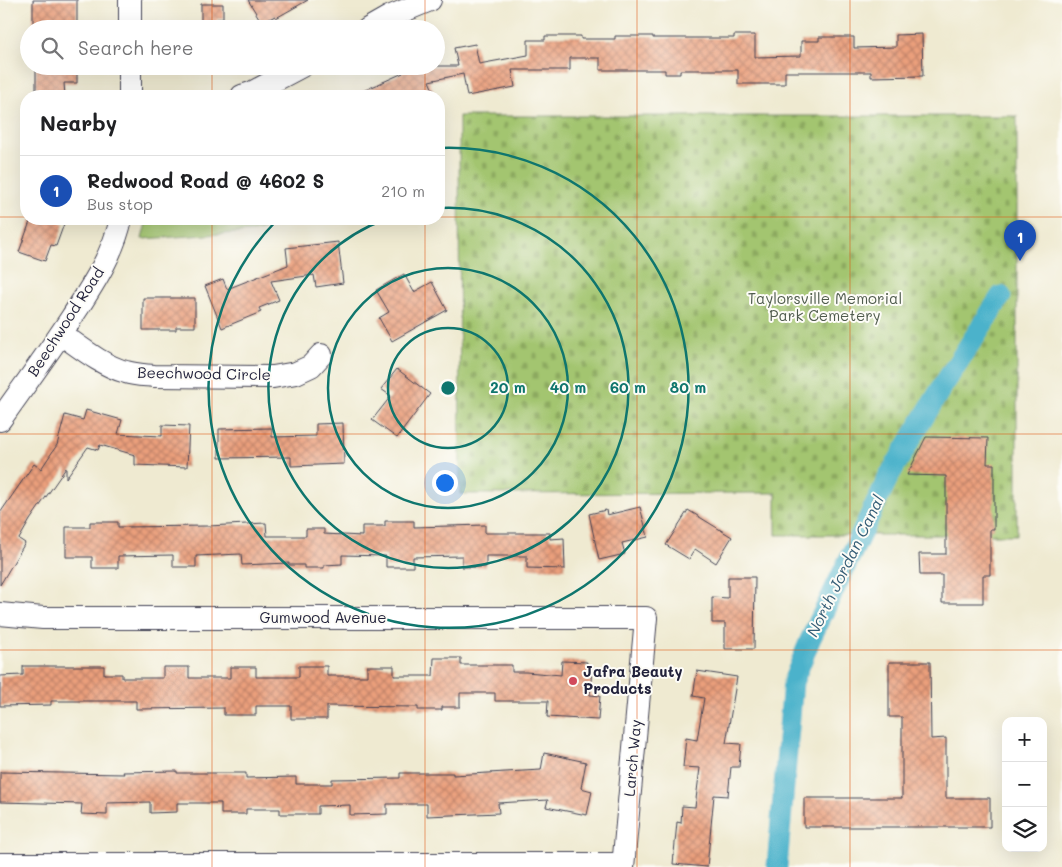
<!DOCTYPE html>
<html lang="en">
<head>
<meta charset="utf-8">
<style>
  body { margin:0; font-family:Mali,sans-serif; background:#f6f6f6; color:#202124 }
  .controls { position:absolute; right:15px; bottom:15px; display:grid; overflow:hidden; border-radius:10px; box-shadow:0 5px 20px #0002 }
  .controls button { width:45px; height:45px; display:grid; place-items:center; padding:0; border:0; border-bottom:1px solid #e0e0e0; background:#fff; color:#202124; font:25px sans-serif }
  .you { position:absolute; left:444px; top:482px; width:18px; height:18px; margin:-12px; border:4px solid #fff; border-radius:50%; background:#1a73e8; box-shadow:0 0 0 8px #1a73e833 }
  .badge { display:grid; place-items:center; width:32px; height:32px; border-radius:50%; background:#d93025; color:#fff; font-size:16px; font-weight:700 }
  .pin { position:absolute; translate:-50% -41px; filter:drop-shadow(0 1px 2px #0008) }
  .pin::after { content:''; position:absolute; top:26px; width:18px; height:15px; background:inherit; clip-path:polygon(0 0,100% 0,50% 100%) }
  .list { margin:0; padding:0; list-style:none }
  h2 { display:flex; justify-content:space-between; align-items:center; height:65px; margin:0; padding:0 20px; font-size:21px }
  h2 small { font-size:16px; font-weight:400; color:#757577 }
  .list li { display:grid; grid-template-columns:32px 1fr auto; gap:15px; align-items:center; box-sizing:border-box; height:70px; padding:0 20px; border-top:1px solid #e0e0e0 }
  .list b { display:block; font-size:19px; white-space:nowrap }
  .list p { margin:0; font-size:16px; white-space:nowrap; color:#757577 }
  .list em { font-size:16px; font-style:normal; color:#757577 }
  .icon { flex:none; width:28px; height:28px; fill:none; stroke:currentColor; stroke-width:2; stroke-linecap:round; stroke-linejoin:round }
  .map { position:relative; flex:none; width:1062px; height:867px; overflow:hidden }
  .search { position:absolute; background:#fff; box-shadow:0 5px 20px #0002; left:20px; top:20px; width:425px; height:55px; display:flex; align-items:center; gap:12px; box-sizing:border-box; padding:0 18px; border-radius:28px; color:#757577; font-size:19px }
  .panel { position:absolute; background:#fff; box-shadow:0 5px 20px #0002; left:20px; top:90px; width:425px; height:135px; border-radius:20px }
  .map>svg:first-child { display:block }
</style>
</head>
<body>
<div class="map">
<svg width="1062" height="867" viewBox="0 0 1062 867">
  <defs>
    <pattern id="cemetery-stones" width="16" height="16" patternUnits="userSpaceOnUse" patternTransform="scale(1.25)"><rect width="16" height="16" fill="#a3c56f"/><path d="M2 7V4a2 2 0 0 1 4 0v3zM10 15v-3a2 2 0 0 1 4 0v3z" fill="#8ca961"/></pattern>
    <pattern id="building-cross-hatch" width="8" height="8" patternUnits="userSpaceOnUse" patternTransform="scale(1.25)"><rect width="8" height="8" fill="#ea9f7c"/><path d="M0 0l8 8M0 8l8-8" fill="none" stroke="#bd8167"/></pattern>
  </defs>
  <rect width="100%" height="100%" fill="#fdfcf7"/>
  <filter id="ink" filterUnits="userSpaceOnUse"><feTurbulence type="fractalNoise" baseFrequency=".02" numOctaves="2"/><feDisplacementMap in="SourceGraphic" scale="10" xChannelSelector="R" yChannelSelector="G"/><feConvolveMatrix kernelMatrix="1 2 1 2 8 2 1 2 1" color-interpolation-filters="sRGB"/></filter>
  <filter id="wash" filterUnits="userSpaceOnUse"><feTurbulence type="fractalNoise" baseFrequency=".0096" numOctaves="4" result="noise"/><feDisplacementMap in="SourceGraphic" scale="20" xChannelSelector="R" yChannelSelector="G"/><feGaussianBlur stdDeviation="1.12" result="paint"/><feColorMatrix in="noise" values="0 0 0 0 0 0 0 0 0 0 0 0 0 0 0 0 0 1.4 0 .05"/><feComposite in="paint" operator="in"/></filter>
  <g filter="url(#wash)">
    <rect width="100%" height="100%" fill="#efead1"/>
    <path fill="#a3c56f" stroke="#627455" d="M147 219H300L253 232 142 239Z"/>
    <path fill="url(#cemetery-stones)" stroke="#627455" d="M459 116H1017V535H776V493L460 494Z"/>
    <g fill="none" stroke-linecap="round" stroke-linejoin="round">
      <path stroke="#4cb2cb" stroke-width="21" d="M777 867 793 682 810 640 889 476 942 387 1001 296"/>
    </g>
    <g id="blocks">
      <path fill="url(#building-cross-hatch)" d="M33 0H77V29H33Z
        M248 0H308L276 18 275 16 262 23Z
        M201 4H223V19H217L218 29H201Z
        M922 34 923 76 871 77V72H785V84H738V70H680V74H665V70H600V58H570V70H512L515 87 467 96 463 74 429 81 434 92 426 96H352L403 73 400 66H458L454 48 475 44 479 64 528 55V40H545V36H581V39H615V36H653V38H734V35H755V57L801 56V41H819V37H854V48L896 47V35Z
        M36 66H77V83H64L65 96H36Z
        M31 219H62L61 223 64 224 56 246 51 245 45 261 19 252Z
        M338 242 343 283 316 287 314 275 271 281 279 300 259 308 261 312 222 328 205 286 223 279 227 289 288 265 286 248Z
        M404 274 414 292 432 282 447 310 392 341 379 318 389 312 376 290Z
        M143 298H195V327H176V330H143Z
        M397 369 430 394 397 438 372 420 391 396 381 389Z
        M86 410 122 420 118 434 162 436V425L189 426 187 467 135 465V455L100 445 98 450 88 447 66 478V468L30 520 19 539 25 543 0 585V513L34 464 41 469 57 445 65 415 83 420Z
        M343 423 344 464 291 466V457L219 458V429L272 428V437L316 436V424Z
        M926 437 988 438 987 464H994V529H990V575H983V603H942V575H920L919 554H946V476L907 475Z
        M640 507 648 537 622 543 625 554 599 560 589 514 606 510 607 515Z
        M688 510 732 537 716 563 695 549 689 559 666 545Z
        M385 521H414V527L485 525V533H550V539L564 538 565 569 527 568V556H486V567H462V556L413 557V567H386V556L342 555V564L324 565V568H304V565H289V563L242 565 241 554 196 556V567H173V555L118 556V568H92V557H66V527H90V522H118V527L208 526 266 523 267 536H306V529H324V534L362 536V526H385Z
        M728 577H755L754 649H725V623H712V597L728 598Z
        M434 658H461V665H512V672H526L561 675 562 661 587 662 586 668H592L590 695 600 696 598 720 547 717 548 701H495V693H460V707H442V710H418V707L327 706V719H291V706H256V715H224V708L136 709V701H51V705L0 706V676L23 675V666H104V674H122V678H163V667H189V678H230V667H256V677H299V666H327V676H367V666H394V676H433Z
        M889 662H930L931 739 946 738V798H990V827H804V798H902V717H889Z
        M697 671 737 677 726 743 741 744 739 767H731L728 796 714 795 707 867 673 864 677 822 681 823 682 806 695 807 700 768 683 767 686 738 697 740 704 698 693 696Z
        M544 753 586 762 581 788 592 791 587 815 546 807 548 800 498 803 499 813 427 816V804H387V814L350 815V805L318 806V814H280V809H246V814H221V803H177V812L150 813V802L107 803V815L81 814 82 804 0 802V772L124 774 123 772 177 771V773H246V778L296 777V784H332V779L400 778V773H453V775L541 770Z"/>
    </g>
  </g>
  <g filter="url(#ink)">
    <use href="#blocks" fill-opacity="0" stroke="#414052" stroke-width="1"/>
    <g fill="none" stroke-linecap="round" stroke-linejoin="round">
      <g stroke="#414052" stroke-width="24">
        <path id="street" d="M130 0V29
          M368 29 389 17 430 0
          M130 66V96
          M242 96 251 93 302 66
          M61 334C81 348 103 366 126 372 135 375 145 375 154 376L273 377 296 373 311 366 321 355
          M0 420C24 386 49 352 72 317 92 286 113 255 121 219
          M0 614 43 618H646L623 867
          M0 864H623"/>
      </g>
      <use href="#street" stroke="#fff" stroke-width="22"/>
    </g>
  </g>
  <path fill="none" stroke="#de560e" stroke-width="1" stroke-opacity="0.55" d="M212 0V29M425 0V29M637 0V867M850 0V867M212 66V96M425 66V96M0 217H26M439 217H1062M212 219V867M425 219V867M0 434H1062M0 650H1062"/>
  <g fill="none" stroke="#0f766e" stroke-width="2.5">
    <circle cx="448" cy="388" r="60"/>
    <circle cx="448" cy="388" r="120"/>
    <path d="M440 208A180 180 0 1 1 386 219"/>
    <path d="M440 148A240 240 0 1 1 277 220"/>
  </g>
  <circle fill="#d1495b" stroke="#fdfcf7" stroke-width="2" cx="573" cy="681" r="5"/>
  <g text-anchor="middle" stroke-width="4" stroke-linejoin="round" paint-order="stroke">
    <g font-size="15" fill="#4f5b4d" stroke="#fdfcf7">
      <text x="825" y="304">Taylorsville Memorial<tspan x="825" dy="17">Park Cemetery</tspan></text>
    </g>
    <g font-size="15" fill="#22223b" stroke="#fdfcf7">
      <text transform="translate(66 322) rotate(-57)" y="5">Beechwood Road</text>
      <text transform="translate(204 374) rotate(1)" y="5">Beechwood Circle</text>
      <text x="323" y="623">Gumwood Avenue</text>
      <text transform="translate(633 758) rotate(-85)" y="5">Larch Way</text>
    </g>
    <g font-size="15" font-weight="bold" fill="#22223b" stroke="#fdfcf7" text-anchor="start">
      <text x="583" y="677">Jafra Beauty<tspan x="583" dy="17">Products</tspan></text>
    </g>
    <g font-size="16" font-style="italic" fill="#335c75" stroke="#fdfcf7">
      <text transform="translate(845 566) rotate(-64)" y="6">North Jordan Canal</text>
    </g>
  </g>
  <circle cx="448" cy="388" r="8" fill="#0f766e" stroke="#fdfcf7" stroke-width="2.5"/>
  <g font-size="15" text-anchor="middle" font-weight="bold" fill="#0f766e" stroke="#fdfcf7" stroke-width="4" stroke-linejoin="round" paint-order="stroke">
    <text x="508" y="393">20 m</text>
    <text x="568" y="393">40 m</text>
    <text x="628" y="393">60 m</text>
    <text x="688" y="393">80 m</text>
  </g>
</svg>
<div class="controls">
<button>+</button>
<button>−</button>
<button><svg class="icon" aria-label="layers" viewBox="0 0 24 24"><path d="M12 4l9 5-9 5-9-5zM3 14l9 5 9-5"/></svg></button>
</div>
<div class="you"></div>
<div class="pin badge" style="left:1020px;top:261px;background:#1a4fb4">1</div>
<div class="search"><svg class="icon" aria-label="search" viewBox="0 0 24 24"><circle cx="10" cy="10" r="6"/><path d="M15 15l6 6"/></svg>Search here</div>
<section class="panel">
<h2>Nearby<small></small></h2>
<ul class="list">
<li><span class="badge" style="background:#1a4fb4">1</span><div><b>Redwood Road @ 4602 S</b><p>Bus stop</p></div><em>210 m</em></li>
</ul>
</section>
</div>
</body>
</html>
